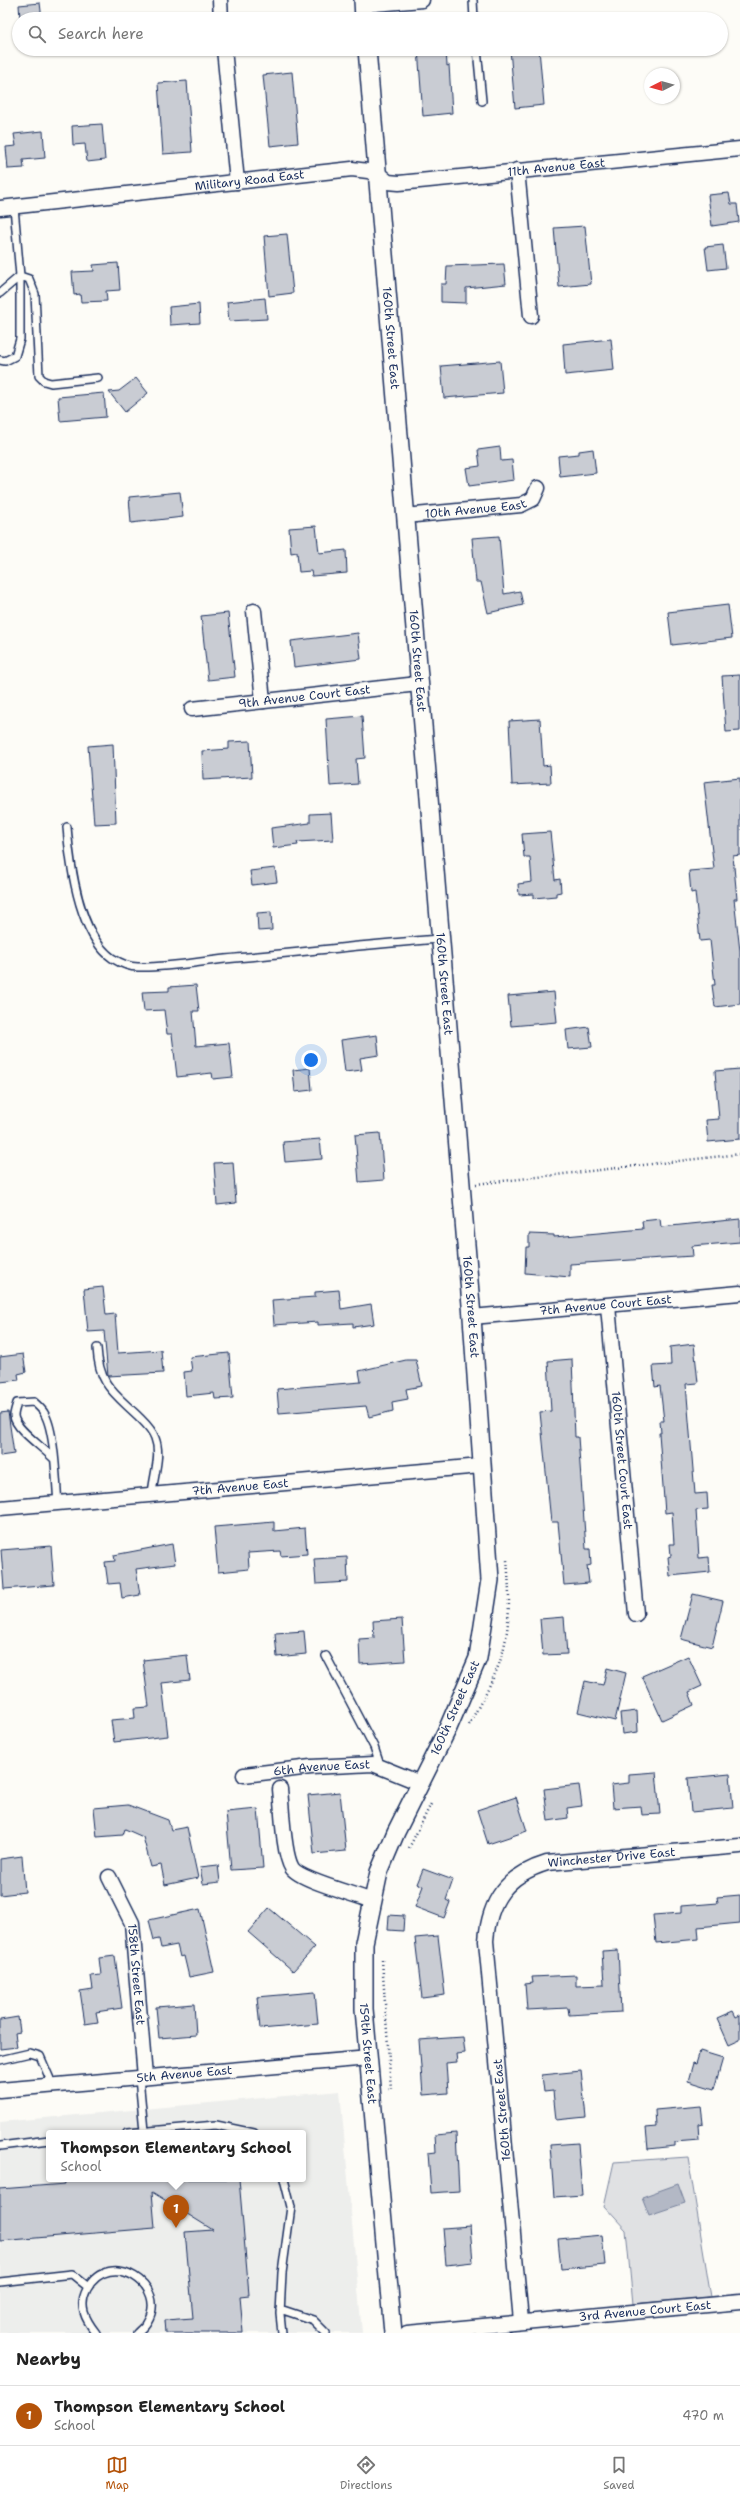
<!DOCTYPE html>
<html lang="en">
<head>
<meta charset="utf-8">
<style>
  body { margin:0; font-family:"Shantell Sans",sans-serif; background:#f2f2f2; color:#222 }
  .compass { position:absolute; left:644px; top:68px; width:36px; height:36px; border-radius:50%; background:#fff; box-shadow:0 1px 3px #0004; rotate:264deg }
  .you { position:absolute; left:311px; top:1060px; width:14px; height:14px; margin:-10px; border:3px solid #fff; border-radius:50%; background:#1a73e8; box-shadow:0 0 0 6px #1a73e833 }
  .badge { display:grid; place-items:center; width:26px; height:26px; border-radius:50%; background:#b45309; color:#fff; font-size:13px; font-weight:700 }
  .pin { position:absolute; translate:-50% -33px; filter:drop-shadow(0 1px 2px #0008) }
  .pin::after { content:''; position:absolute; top:21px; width:14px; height:12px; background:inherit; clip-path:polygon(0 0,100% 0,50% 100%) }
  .popup { position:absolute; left:46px; top:2130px; width:260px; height:52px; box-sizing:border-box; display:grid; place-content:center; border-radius:4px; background:#fff; filter:drop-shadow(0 1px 3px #0005); font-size:13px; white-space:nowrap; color:#767676 }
  .popup b { font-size:15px; color:#222 }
  .popup::after { content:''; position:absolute; left:50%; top:100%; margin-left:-8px; border:8px solid transparent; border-top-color:#fff }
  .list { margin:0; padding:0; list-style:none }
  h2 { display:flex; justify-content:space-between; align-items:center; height:52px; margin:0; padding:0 16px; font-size:17px }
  h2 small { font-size:13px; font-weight:400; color:#767676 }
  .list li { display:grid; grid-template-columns:26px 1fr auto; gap:12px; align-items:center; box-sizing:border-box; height:60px; padding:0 16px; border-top:1px solid #e0e0e0 }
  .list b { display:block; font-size:15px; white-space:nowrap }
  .list p { margin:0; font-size:13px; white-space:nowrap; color:#767676 }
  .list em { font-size:13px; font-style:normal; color:#767676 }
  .icon { flex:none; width:22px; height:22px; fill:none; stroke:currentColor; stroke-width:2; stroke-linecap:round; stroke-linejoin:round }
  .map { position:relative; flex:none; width:740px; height:2333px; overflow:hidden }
  .search { position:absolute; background:#fff; box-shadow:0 1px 3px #0004; left:12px; right:12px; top:12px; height:44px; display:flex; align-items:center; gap:10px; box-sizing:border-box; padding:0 14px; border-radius:22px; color:#767676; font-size:15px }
  .sheet { height:112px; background:#fff }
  nav { display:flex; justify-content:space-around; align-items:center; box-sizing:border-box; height:56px; border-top:1px solid #e0e0e0; background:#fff; font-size:11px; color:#767676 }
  nav a { display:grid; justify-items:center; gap:2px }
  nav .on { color:#b45309 }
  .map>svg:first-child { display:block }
</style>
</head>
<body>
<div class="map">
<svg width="740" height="2333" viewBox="0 0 740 2333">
  <rect width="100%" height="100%" fill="#fdfcf7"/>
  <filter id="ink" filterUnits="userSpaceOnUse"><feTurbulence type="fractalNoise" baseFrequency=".025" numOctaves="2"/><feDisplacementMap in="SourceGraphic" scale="8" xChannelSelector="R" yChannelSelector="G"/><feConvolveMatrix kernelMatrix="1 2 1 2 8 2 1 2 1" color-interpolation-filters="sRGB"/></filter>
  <g filter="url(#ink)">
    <path fill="#edeeec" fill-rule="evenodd" d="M340 2091 362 2333H0V2122ZM49 2133H303V2179H49Z"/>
    <path fill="#e0e1e3" stroke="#7e88a0" d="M688 2157 711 2297 633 2304 626 2230 604 2206 614 2162Z"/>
    <path fill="#b3b8c5" stroke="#76819c" d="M678 2184 685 2203 649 2215 642 2197Z"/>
    <path fill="#c9ccd3" stroke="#1b2f5e" d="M40 3 42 19H20L19 5Z
      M418 49H446L447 66 449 65 452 113 423 116Z
      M510 49H539L544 105 515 108Z
      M292 72 298 143 270 146 263 75Z
      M187 81 192 152 163 154 158 83Z
      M102 124 105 160 87 162 85 144 73 145 72 126Z
      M43 131 45 158 23 160 24 168 8 169 6 147 16 146 14 134Z
      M729 193 731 204H737L739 222 712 226 708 195Z
      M585 226 591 284 559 287 554 228Z
      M287 234 293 293 269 296 264 236Z
      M723 245 726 268 708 270 705 247Z
      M118 263 120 290 106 291 107 301 81 302 80 294 74 295 72 272 94 271 93 265Z
      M504 264 506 284 466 288V303L441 302V284H446L447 266Z
      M265 298 267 319 229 321 227 302Z
      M199 304 200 323 170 325 169 307Z
      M611 339 614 370 565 375 563 344Z
      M500 361 503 393 444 398 441 366Z
      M136 378 148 393 125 412 109 392 119 391Z
      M104 393 106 417 60 421 58 397Z
      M500 447 501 461 512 460 514 480 469 486 466 468 480 466 478 450Z
      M593 449 596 473 560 477 558 456 579 454V451Z
      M180 492 183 517 131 523 129 497Z
      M316 526 319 553 346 550 347 573 312 576 311 571 299 572 297 552 291 553 289 528Z
      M499 536 504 594 520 591 523 605 488 613 481 582H476L472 538Z
      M728 605 732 638 672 645 668 612Z
      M228 613 235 677 208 680 201 616Z
      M358 633 361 659 294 667 291 641Z
      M740 675V731L726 732 722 676Z
      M362 716 365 758 356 759 358 784 330 786 326 719Z
      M540 719 543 766 550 765 551 783 512 785 509 721Z
      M250 741 252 777 203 780 202 751 229 749V742Z
      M113 744 116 823 94 824 88 746Z
      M740 778V855L733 856 737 899H734L740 951V1004L715 1007 712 985H715L710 940 700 941 695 892 691 893 689 871 714 869 704 782Z
      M331 813 333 840 297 842 298 845 273 848 271 828 310 823V814Z
      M550 832 555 880 560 879 561 892 556 893V896L534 898V894L519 895 518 884 532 882 530 857H524L522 834Z
      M275 868 277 882 252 885 250 871Z
      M271 912 272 930 258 931 257 913Z
      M196 985 199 1011H193L196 1046 229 1043 233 1077 213 1079 212 1073 177 1077 172 1034H167L164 1010 144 1011 142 992 169 991V987Z
      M554 992 557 1022 511 1026 508 996Z
      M589 1027 592 1047 568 1049 566 1030Z
      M377 1035 379 1055 360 1058 362 1070 345 1072 341 1040Z
      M310 1068 312 1090 295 1092 293 1070Z
      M740 1069V1139L708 1142 706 1120 719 1119 715 1071Z
      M380 1133 384 1180 359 1182 355 1135Z
      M320 1139 322 1159 285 1162 283 1142Z
      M233 1162 236 1203 217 1205 214 1163Z
      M660 1219 661 1227 740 1219V1242L692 1246 693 1256 570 1264V1277L525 1273 526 1247H529V1234L554 1235V1237L643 1229 642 1221Z
      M103 1287 106 1315 115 1314 118 1353 161 1350 163 1373 108 1376 104 1331 88 1332 84 1289Z
      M339 1290 341 1309 371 1304 374 1324 353 1327V1323L318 1325V1322L274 1325 272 1300 315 1297V1292Z
      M694 1344 698 1383 686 1384 695 1494 707 1493 708 1509 696 1510 699 1558 709 1557 710 1572 670 1576 668 1557 671 1556 670 1544H674L672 1512 665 1513 659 1433H661L660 1421H664L660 1386 655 1387 653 1366 671 1365 670 1347Z
      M229 1353 233 1398 215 1399 214 1393 186 1396 184 1372 192 1371 190 1357Z
      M23 1354 26 1372 18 1374 19 1380 0 1382V1357Z
      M572 1359 575 1437H578L586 1549H590L591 1565 587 1566 589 1583 564 1585 558 1522H551L540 1412 551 1411 548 1361Z
      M406 1360H416L422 1386 406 1389 408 1399 392 1402 393 1411 369 1417 366 1406 279 1413 277 1389 361 1382 359 1371Z
      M8 1412 14 1454 0 1456V1413Z
      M274 1522V1531L305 1528 307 1554 281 1556 280 1551 248 1553 249 1569 218 1572 214 1527Z
      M172 1544 175 1564 136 1569 140 1595 122 1598 120 1583 108 1584 105 1562 115 1561 114 1555Z
      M51 1546 54 1585 4 1589 1 1550Z
      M347 1557 348 1582 316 1584 314 1559Z
      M693 1594 723 1601 712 1647 681 1639Z
      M564 1617 567 1654 543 1655 540 1619Z
      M402 1619 405 1661 360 1664 359 1639 374 1638 373 1621Z
      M304 1631 306 1654 277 1657 275 1633Z
      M187 1655 190 1680 162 1683 168 1736 114 1742 111 1720 135 1718 134 1708 149 1707 143 1660Z
      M688 1656 702 1686 689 1692 694 1705 662 1720 642 1676Z
      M607 1668 626 1673 615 1721 578 1712 585 1681 603 1685Z
      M637 1711 638 1732 622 1734 620 1713Z
      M656 1772 660 1814 642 1815 641 1806 613 1808 611 1785 629 1783V1774Z
      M730 1774 733 1808 691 1812 688 1778Z
      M579 1785 582 1806 567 1808 568 1818 548 1821 544 1789Z
      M340 1792 346 1851 314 1854 308 1795Z
      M516 1797 527 1831 488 1844 477 1810Z
      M128 1805 168 1820 171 1830 187 1827 198 1878 165 1885 161 1865 151 1867 143 1837 125 1829 123 1835 97 1837 94 1808Z
      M258 1809 263 1868 231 1870 226 1812Z
      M22 1856 25 1892 0 1895V1859Z
      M218 1865 220 1882 203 1884 200 1867Z
      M423 1869 453 1880 446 1900 450 1902 444 1918 415 1907 423 1886 417 1884Z
      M740 1895V1923L698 1927 699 1939 656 1943 653 1915 681 1913V1906L718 1903 717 1897Z
      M269 1908 315 1947 293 1971 248 1932Z
      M200 1909 214 1972 189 1977 184 1956 180 1957 177 1945 161 1948 159 1939 154 1940 149 1920Z
      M389 1915 404 1916 403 1931 388 1930Z
      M438 1936 445 1995 422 1998 415 1938Z
      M618 1950 621 2012 569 2015 568 2008 527 2010 525 1984 533 1983 532 1977 576 1975V1986L604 1985 602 1951Z
      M115 1956 122 2008 96 2012 98 2022 85 2024 80 1991 93 1989 91 1976 101 1975 99 1958Z
      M315 1992 318 2024 260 2029 257 1997Z
      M194 2004 196 2035 159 2038 156 2007Z
      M733 2011 736 2017 740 2015V2040L729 2045 717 2018Z
      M18 2017 20 2032 15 2033 17 2047 0 2049V2020Z
      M463 2037 465 2053 456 2054 457 2062 446 2063 448 2093 423 2095 419 2040Z
      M700 2051 723 2058 714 2089 688 2081 693 2063 696 2064Z
      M581 2071 586 2117 556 2120 553 2091 544 2092 542 2075Z
      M701 2106 703 2123 698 2124 699 2140 675 2142V2146L648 2149 646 2128 656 2127 655 2110Z
      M456 2133 459 2191 431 2193 428 2153 436 2152 435 2135Z
      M578 2143 582 2195 554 2197 550 2145Z
      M64 2179H239L249 2295 240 2296 243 2333H166L165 2320 193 2318 185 2232 213 2230 152 2192 155 2228 0 2241V2189L65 2184Z
      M470 2226 473 2262 446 2265 443 2228Z
      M602 2235 605 2265 561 2269 558 2239Z"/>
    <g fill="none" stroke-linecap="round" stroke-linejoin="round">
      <g stroke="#1b2f5e" stroke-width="10">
        <path id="service" d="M473 0 474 19
          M477 49 482 101
          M20 276 29 279 35 294 39 376 44 381 51 383 98 378
          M0 293 20 276
          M0 360 5 361 15 356 20 339V276L14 207
          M67 827C70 865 79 934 112 958 120 963 128 967 138 967 166 968 197 962 225 959 297 953 368 944 440 939
          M97 1348C99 1385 113 1392 138 1416 144 1422 152 1429 155 1438 162 1456 153 1476 152 1495
          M54 1459C44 1448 15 1429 14 1416 14 1412 16 1407 17 1403L34 1402C37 1405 42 1409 44 1413 55 1430 56 1482 58 1504
          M326 1656 374 1747 380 1765
          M0 2060 30 2053 40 2056 53 2086
          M139 2078 144 2131
          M127 2133 216 2125 254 2133
          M0 2146 49 2140
          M0 2282 72 2274 88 2287
          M280 2309 313 2320 326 2333
          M96 2333C85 2319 78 2306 87 2289 110 2247 170 2286 147 2322 145 2326 140 2330 137 2333
          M282 2333 280 2314 282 2273 291 2207 284 2179"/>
      </g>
      <g stroke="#1b2f5e" stroke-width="17">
        <g id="minor">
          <path d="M220 0 221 19"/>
          <path d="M363 5 422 0"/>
          <path d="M224 49 237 182"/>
          <path d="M517 170 531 316"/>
          <path id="s1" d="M0 208 352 169 376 172 388 182 399 183 740 149"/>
          <path id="s2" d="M405 516 521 505 533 499 538 488"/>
          <path d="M254 611 263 701"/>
          <path id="s3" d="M192 709 418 684"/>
          <path id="s4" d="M608 1306 636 1614"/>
          <path id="s5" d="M472 1317 740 1293"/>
          <path id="s6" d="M0 1508 481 1466"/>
          <path id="s7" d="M244 1775 311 1767 373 1764 420 1783"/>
          <path d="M280 1789C282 1807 283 1854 292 1868 300 1880 355 1894 372 1901"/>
          <path id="s8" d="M109 1877 132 1923 145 2077"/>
          <path id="s9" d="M0 2090 369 2058"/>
          <path id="s10" d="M521 2321 486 1941C489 1900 507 1875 547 1863L740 1846"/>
          <path id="s11" d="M407 2333 740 2302"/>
        </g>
      </g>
      <g stroke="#1b2f5e" stroke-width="20">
        <g id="tertiary">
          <path d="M363 0 364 19"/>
          <path id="s12" d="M367 49 472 1317 490 1580 478 1658 448 1728 396 1832 379 1872 364 1943V2009L393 2333"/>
        </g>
      </g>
      <path stroke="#1b2f5e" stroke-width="2.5" stroke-dasharray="1 3" stroke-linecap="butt" d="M476 1184 740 1154
        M469 1725C479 1705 491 1685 499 1664 511 1632 510 1594 507 1560
        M409 1848 431 1804
        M382 1960 391 2089H388"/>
      <use href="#service" stroke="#fdfcf7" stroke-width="7"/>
      <use href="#minor" stroke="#fdfcf7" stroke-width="14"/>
      <use href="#tertiary" stroke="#fdfcf7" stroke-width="17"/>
    </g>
  </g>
  <g text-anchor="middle" stroke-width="3" stroke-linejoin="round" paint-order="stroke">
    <g font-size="12" fill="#1b2f5e" stroke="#fdfcf7">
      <text dy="4" stroke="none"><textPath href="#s1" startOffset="563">11th Avenue East</textPath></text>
      <text dy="4" stroke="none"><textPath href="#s1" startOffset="251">Military Road East</textPath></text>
      <text dy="4" stroke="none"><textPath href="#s12" startOffset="290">160th Street East</textPath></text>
      <text dy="4" stroke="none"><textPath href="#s2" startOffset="71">10th Avenue East</textPath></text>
      <text dy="4" stroke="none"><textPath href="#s12" startOffset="614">160th Street East</textPath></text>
      <text dy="4" stroke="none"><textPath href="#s3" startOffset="113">9th Avenue Court East</textPath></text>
      <text dy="4" stroke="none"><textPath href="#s12" startOffset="938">160th Street East</textPath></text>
      <text dy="4" stroke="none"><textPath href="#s5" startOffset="134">7th Avenue Court East</textPath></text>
      <text dy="4" stroke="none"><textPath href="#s12" startOffset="1262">160th Street East</textPath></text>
      <text dy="4" stroke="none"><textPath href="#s4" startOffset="155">160th Street Court East</textPath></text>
      <text dy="4" stroke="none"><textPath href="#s6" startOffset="241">7th Avenue East</textPath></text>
      <text transform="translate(455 1708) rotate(-66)" y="4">160th Street East</text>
      <text dy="4" stroke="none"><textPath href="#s7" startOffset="78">6th Avenue East</textPath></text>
      <text dy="4" stroke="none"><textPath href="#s10" startOffset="553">Winchester Drive East</textPath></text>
      <text dy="4" stroke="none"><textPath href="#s8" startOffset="103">158th Street East</textPath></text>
      <text dy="4" stroke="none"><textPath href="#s12" startOffset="2034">159th Street East</textPath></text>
      <text dy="4" stroke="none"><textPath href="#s9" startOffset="185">5th Avenue East</textPath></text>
      <text transform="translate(502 2110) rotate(-95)" y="4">160th Street East</text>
      <text dy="4" stroke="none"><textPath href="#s11" startOffset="239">3rd Avenue Court East</textPath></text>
    </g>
  </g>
</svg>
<svg class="compass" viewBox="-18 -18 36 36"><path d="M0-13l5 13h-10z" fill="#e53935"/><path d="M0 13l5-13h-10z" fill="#767676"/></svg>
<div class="you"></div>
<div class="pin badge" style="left:176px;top:2228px">1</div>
<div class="popup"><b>Thompson Elementary School</b>School</div>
<div class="search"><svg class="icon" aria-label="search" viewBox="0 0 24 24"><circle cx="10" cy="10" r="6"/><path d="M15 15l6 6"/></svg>Search here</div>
</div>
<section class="sheet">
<h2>Nearby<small></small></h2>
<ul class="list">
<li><span class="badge">1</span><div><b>Thompson Elementary School</b><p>School</p></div><em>470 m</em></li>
</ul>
</section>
<nav>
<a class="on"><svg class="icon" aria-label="map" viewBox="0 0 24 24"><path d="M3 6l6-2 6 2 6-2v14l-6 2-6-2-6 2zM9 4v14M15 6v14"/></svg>Map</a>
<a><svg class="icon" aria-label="directions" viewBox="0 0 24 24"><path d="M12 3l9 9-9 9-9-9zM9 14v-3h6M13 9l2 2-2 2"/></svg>Directions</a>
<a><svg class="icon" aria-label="saved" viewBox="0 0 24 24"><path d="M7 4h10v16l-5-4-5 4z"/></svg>Saved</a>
</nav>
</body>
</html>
